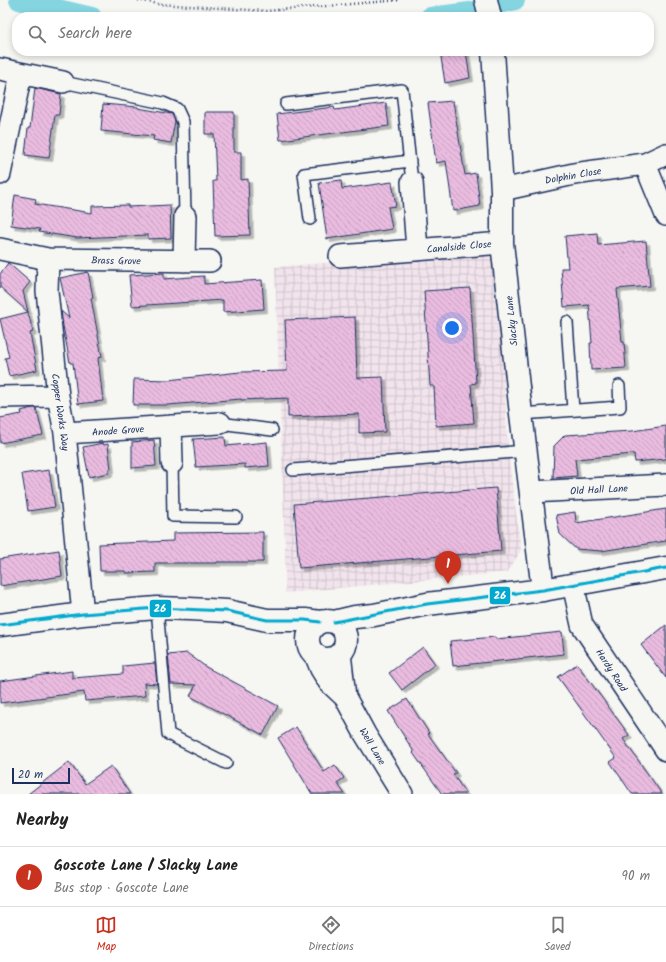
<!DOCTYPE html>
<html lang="en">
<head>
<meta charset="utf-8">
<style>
  body { margin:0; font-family:Kalam,sans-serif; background:#f2f2f2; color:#222 }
  .scale { position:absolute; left:12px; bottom:10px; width:58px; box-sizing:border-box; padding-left:4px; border:2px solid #1b2f5e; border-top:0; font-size:11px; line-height:14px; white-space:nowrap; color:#1b2f5e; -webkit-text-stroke:3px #f6f6f2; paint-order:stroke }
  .you { position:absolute; left:452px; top:328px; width:14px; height:14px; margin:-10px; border:3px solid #fff; border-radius:50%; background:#1a73e8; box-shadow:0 0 0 6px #1a73e833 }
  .badge { display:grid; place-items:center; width:26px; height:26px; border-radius:50%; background:#c8321e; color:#fff; font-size:13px; font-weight:700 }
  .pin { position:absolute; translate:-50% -33px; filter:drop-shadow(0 1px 2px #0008) }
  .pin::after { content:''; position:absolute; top:21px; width:14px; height:12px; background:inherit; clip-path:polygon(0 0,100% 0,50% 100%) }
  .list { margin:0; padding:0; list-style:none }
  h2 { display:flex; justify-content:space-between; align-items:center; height:52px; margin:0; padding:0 16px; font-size:17px }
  h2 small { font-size:13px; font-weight:400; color:#767676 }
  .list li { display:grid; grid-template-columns:26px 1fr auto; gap:12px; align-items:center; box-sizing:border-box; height:60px; padding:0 16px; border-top:1px solid #e0e0e0 }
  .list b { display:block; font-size:15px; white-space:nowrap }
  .list p { margin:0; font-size:13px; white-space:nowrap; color:#767676 }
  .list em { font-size:13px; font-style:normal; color:#767676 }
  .icon { flex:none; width:22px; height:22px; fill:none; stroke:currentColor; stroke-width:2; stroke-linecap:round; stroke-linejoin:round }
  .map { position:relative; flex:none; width:666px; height:794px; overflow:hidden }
  .search { position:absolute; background:#fff; box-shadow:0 2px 6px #0003; left:12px; right:12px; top:12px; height:44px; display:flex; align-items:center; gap:10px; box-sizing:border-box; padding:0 14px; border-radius:16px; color:#767676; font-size:15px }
  .sheet { height:112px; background:#fff }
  nav { display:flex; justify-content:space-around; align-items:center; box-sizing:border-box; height:56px; border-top:1px solid #e0e0e0; background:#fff; font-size:11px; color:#767676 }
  nav a { display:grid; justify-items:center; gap:2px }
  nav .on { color:#c8321e }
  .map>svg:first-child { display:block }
</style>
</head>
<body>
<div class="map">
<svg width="666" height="794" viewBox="0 0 666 794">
  <defs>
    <pattern id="industrial-grid" width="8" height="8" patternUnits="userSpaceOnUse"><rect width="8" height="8" fill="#f2e4ec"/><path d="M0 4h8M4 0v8" fill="none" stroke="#cfc4cd"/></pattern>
    <pattern id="building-back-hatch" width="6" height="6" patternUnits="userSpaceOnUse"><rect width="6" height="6" fill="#e9bbdf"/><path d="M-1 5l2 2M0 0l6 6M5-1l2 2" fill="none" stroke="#c7a1c2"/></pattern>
    <filter id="shadow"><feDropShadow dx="3.5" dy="3.5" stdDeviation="0" flood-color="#0004"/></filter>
  </defs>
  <rect width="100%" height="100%" fill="#f6f6f2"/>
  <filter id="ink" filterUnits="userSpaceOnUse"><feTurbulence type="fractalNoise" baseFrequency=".025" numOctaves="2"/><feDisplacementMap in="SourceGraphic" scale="8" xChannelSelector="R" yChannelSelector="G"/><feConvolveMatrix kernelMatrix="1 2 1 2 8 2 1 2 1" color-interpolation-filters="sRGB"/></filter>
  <g filter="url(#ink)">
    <path fill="url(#industrial-grid)" d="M498 249 508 452 521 550 508 572 285 593V545L275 267Z"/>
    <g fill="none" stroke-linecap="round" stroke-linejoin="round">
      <path stroke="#85d5e1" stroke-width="20" d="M19 0 92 17
        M430 17 470 12 515 0"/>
    </g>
    <path fill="url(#building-back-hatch)" stroke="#1b2f5e" filter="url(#shadow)" d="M440 51H466L470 78 445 83Z
      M35 88 61 94 59 115H55L49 158 25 155 28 128H30Z
      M453 101 465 175 476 173 480 206 453 211 446 161 436 163 428 103Z
      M386 103 389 126 280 140 277 114 334 107 335 110Z
      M103 104 138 107V108L172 114 175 121 171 143 153 140 154 136 101 131Z
      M205 112H234V152H241V180L248 179 250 235 215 236 213 181H216L214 134H205Z
      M341 180 342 189 392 182 396 206 388 207 392 229 327 239 319 183Z
      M15 195 36 199 35 204 92 213V206L128 205V207L170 205 171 238 148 239V235L77 238 39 232 40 229 11 225Z
      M597 233 598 245 646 241 650 286 617 289 622 342H624L626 368 591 370 590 343H592L589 305 564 307 561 268H568L565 236Z
      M8 263 30 282 23 291 28 312 0 287V274Z
      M88 272 93 297 91 298 102 357 98 358 103 401 78 404 73 363H70L63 326 61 311 69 318 60 278Z
      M164 273V279L204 276V284L262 280 264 309 223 312V300L132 306 129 275Z
      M470 288 476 383 471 384 474 423 436 426 434 386H430L424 291Z
      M28 312 33 332 30 333 37 370 9 376 5 358 9 357 0 319Z
      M355 317 357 378 383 377 385 432 359 433V414L288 417V398L241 400V399L168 405H133L134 379 168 380 240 372 287 371 285 320Z
      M32 408H36L43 435 0 443V418L22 414 21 411Z
      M666 426V459L635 462 634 454 575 459 577 476 553 478 554 446 565 435 632 431Z
      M225 437 226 446 267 442 269 466 245 468V464L196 467 193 439Z
      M154 440 156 466 132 468V442Z
      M103 443 104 445 108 444 111 469 109 470V473L89 477 83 447Z
      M49 470 55 507 28 511 22 474Z
      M496 488 501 551 299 568 294 504Z
      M666 509V541L601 551 576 549 560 534 556 515 575 512 576 523Z
      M263 532V562H217V563H155V572L126 573V571H100L99 544 173 541V533Z
      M59 550 62 576 0 586V559Z
      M666 625V678L641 645Z
      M562 632 564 654 453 666 450 641 495 637 496 639Z
      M423 647 435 664 402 690 389 673Z
      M187 653 206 667 278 706 263 735 190 696 196 685 171 684 168 655Z
      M155 663 157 684 144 683 145 696 85 701 84 692 0 703V681L72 671V678L123 674V666Z
      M577 664 629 735 623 739 662 794H632L610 762 616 758 558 677Z
      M407 699 429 733 428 734 456 773 453 774 466 794H442L413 753 414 752 388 711Z
      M296 727 324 772 335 765 344 778 337 783 345 794H312L278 738Z
      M69 762 85 784 111 766 130 794H28Z"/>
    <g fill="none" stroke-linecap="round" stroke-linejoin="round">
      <g stroke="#1b2f5e" stroke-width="14">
        <path id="lane" d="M63 82 163 103 177 109 183 122 185 216
          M286 104 402 90 412 182
          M310 219 304 174 410 161
          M567 322 573 410
          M521 414 620 407 619 386
          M220 423 272 430
          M172 463 173 516 236 517
          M293 470 526 451
          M157 608 168 734 226 763"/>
      </g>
      <g stroke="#1b2f5e" stroke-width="24">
        <path id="street" d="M0 69 63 82
          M645 164 666 215
          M0 174 21 74
          M412 182 417 250
          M502 190 574 174 645 164 666 154
          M0 249 48 259 47 291 58 396 65 433 83 614
          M340 256 502 243
          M48 259 210 261
          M184 261 185 216
          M0 397 58 396
          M171 426 172 463
          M65 433 220 423
          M531 492 666 485
          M573 584 582 625 666 750
          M340 653 345 697
          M315 654 321 669 329 682 345 697 365 734 402 794"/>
      </g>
      <g stroke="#1b2f5e" stroke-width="25">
        <path id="secondary" d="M486 0 490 17
          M493 51 502 190V243L521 414 543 590
          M308 640a19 19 0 1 1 38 0a19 19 0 1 1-38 0Z
          M334 622 355 617 374 615 427 604 543 590 666 568
          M0 625 83 614 157 608 189 609 227 611 267 620H305L320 622"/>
      </g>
      <path stroke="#1b2f5e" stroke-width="2.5" stroke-dasharray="1 3" stroke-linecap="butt" d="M138 0 158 4 266 11 400 0"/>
      <use href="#lane" stroke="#f6f6f2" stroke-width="11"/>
      <use href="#street" stroke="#f6f6f2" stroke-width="21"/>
      <use href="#secondary" stroke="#f6f6f2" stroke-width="22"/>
      <g stroke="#f6f6f2" stroke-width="6">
        <path id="bus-1" d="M334 622 427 604 543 590 666 568
          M0 625 83 614 157 608 227 611 267 620H305L320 622"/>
      </g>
      <use href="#bus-1" stroke="#00a9ce" stroke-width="3"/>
    </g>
  </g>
  <g text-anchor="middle" stroke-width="3" stroke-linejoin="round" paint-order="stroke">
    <g font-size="10" fill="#1b2f5e" stroke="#f6f6f2">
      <text transform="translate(573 175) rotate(-10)" y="4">Dolphin Close</text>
      <text transform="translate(459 246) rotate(-5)" y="4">Canalside Close</text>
      <text transform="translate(116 260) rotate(1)" y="4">Brass Grove</text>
      <text transform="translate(511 321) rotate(-96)" y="4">Slacky Lane</text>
      <text transform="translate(61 412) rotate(82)" y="4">Copper Works Way</text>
      <text transform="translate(118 430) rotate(-4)" y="4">Anode Grove</text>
      <text transform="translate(599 489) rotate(-3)" y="4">Old Hall Lane</text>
      <text transform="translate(612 670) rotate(57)" y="4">Hardy Road</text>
      <text transform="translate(373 746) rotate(59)" y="4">Well Lane</text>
    </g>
  </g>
  <g stroke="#f6f6f2" stroke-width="1.5">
    <rect x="489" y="586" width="22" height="19" rx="4" fill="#00a9ce"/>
    <rect x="149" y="599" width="23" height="19" rx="4" fill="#00a9ce"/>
  </g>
  <g font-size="11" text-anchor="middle" font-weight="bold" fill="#fff">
    <text x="500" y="599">26</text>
    <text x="160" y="612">26</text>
  </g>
</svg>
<div class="scale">20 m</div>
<div class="you"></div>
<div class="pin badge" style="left:448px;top:584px">1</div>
<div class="search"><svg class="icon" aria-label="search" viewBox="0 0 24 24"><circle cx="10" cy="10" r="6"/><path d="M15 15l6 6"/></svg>Search here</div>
</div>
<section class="sheet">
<h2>Nearby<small></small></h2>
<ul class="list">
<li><span class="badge">1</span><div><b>Goscote Lane / Slacky Lane</b><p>Bus stop · Goscote Lane</p></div><em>90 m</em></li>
</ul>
</section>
<nav>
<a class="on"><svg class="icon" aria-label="map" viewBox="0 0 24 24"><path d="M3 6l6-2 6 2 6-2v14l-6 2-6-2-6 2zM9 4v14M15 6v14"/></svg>Map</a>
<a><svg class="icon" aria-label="directions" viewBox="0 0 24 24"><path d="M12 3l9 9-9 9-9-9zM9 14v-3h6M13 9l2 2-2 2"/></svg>Directions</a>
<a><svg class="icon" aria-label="saved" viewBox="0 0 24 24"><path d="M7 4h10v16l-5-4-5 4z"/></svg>Saved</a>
</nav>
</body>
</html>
